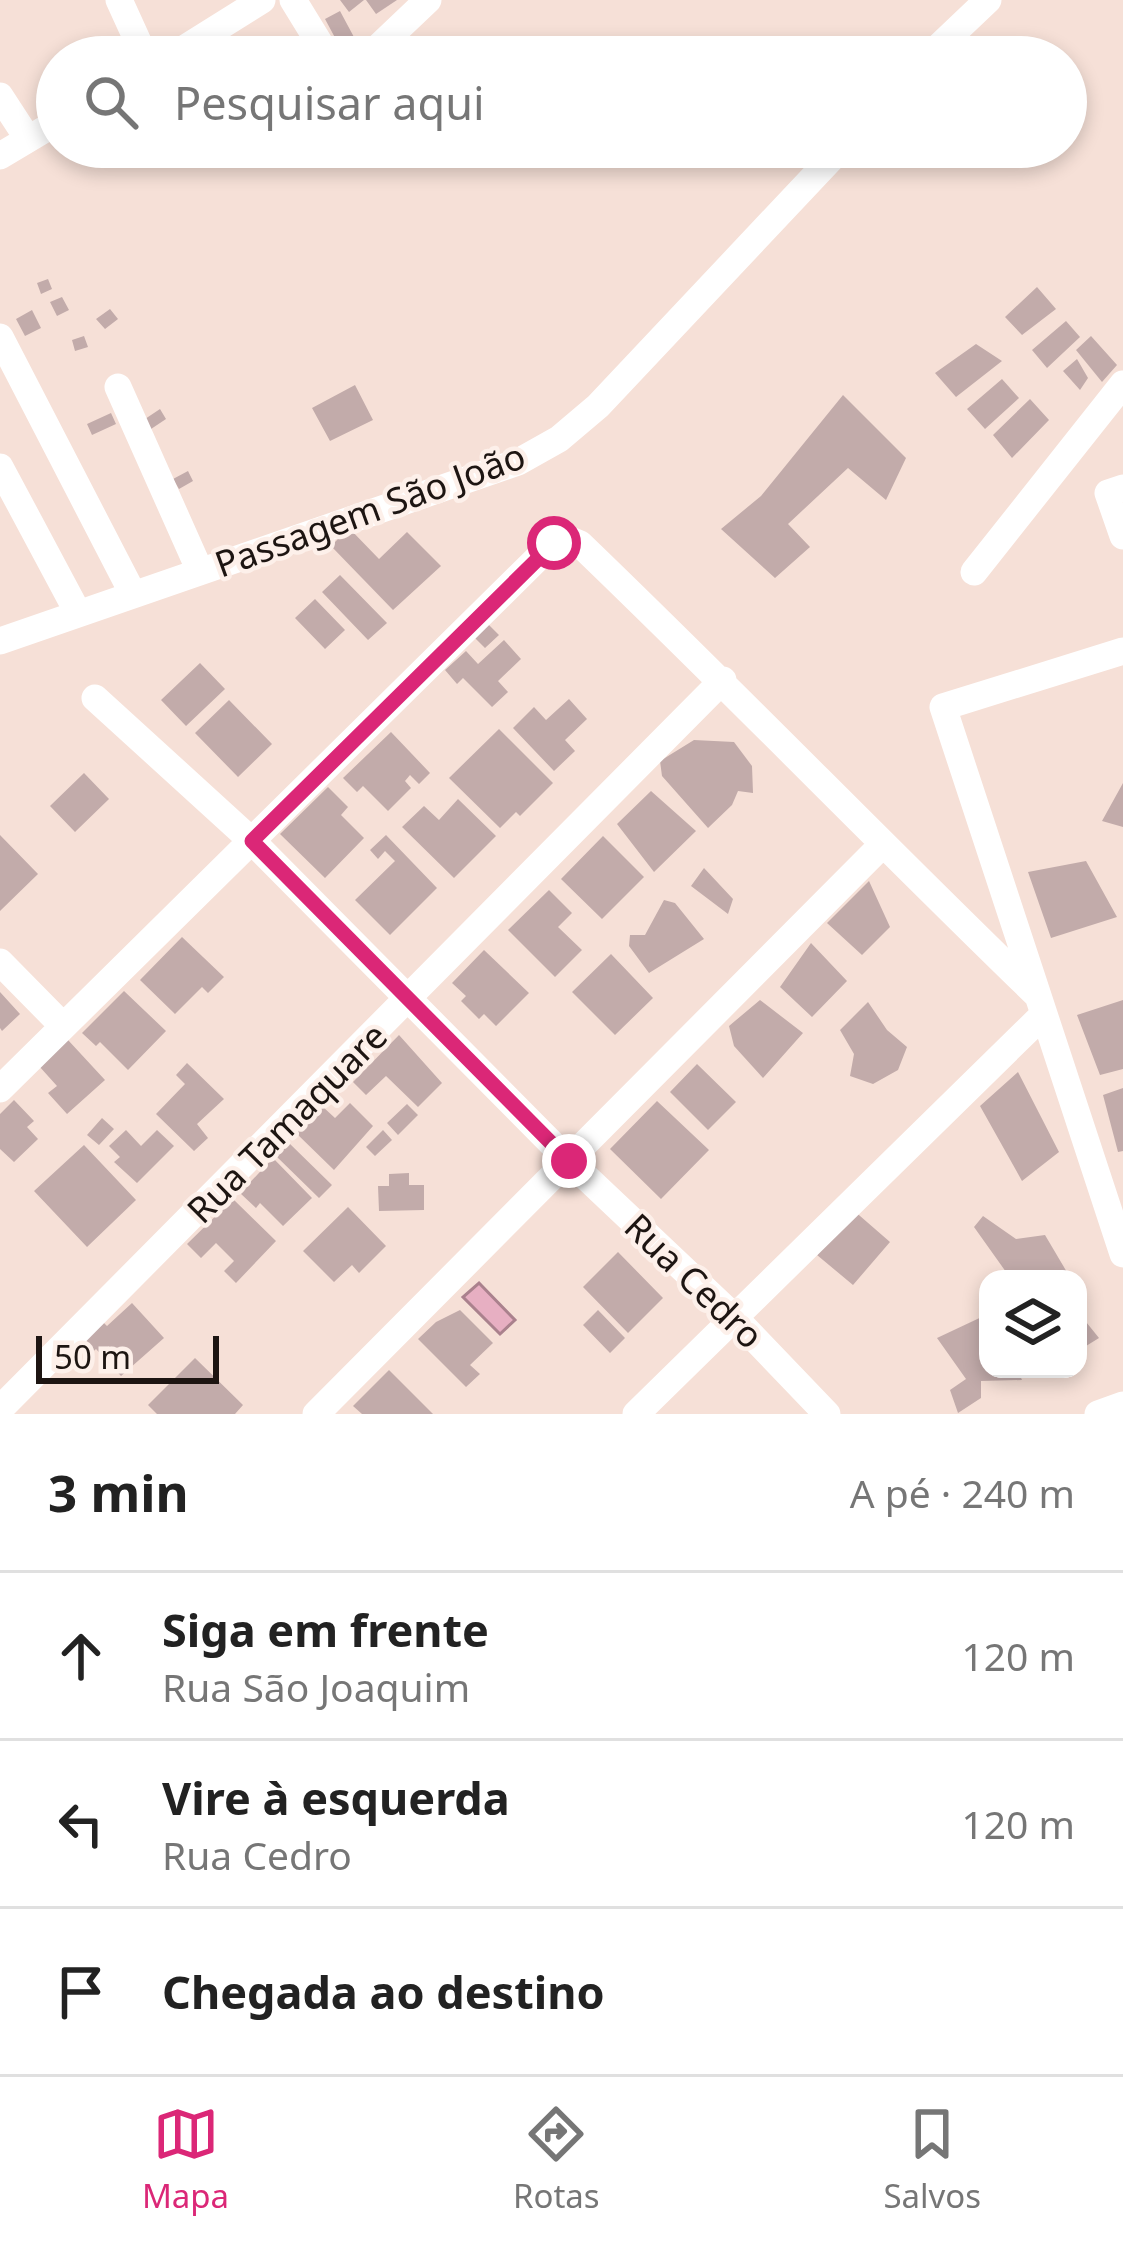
<!DOCTYPE html>
<html lang="pt">
<head>
<meta charset="utf-8">
<style>
  body { margin:0; font-family:"Noto Sans",sans-serif; background:#f2f2f2; color:#222 }
  .controls { position:absolute; right:36px; bottom:36px; display:grid; overflow:hidden; border-radius:24px; box-shadow:0 6px 18px #0003 }
  .controls button { width:108px; height:108px; display:grid; place-items:center; padding:0; border:0; border-bottom:3px solid #e0e0e0; background:#fff; color:#222; font:60px sans-serif }
  .scale { position:absolute; left:36px; bottom:30px; width:183px; box-sizing:border-box; padding-left:12px; border:6px solid #1d1512; border-top:0; font-size:33px; line-height:42px; white-space:nowrap; color:#1d1512; -webkit-text-stroke:9px #fdf0ea; paint-order:stroke }
  .stop { position:absolute; width:36px; height:36px; margin:-27px; border:9px solid #db2777; border-radius:50%; background:#fff }
  .stop.end { background:#db2777; border-color:#fff; box-shadow:0 3px 12px #0008 }
  .list { margin:0; padding:0; list-style:none }
  h2 { display:flex; justify-content:space-between; align-items:center; height:156px; margin:0; padding:0 48px; font-size:51px }
  h2 small { font-size:39px; font-weight:400; color:#767676 }
  .list li { display:grid; grid-template-columns:78px 1fr auto; gap:36px; align-items:center; box-sizing:border-box; height:168px; padding:0 48px; border-top:3px solid #e0e0e0 }
  .list b { display:block; font-size:45px; white-space:nowrap }
  .list p { margin:0; font-size:39px; white-space:nowrap; color:#767676 }
  .list em { font-size:39px; font-style:normal; color:#767676 }
  .icon { flex:none; width:66px; height:66px; fill:none; stroke:currentColor; stroke-width:2; stroke-linecap:round; stroke-linejoin:round }
  .map { position:relative; flex:none; width:1123px; height:1414px; overflow:hidden }
  .search { position:absolute; background:#fff; box-shadow:0 6px 18px #0003; left:36px; right:36px; top:36px; height:132px; display:flex; align-items:center; gap:30px; box-sizing:border-box; padding:0 42px; border-radius:66px; color:#767676; font-size:45px }
  .sheet { height:660px; background:#fff }
  nav { display:flex; justify-content:space-around; align-items:center; box-sizing:border-box; height:168px; border-top:3px solid #e0e0e0; background:#fff; font-size:33px; color:#767676 }
  nav a { display:grid; justify-items:center; gap:6px }
  nav .on { color:#db2777 }
  .map>svg:first-child { display:block }
</style>
</head>
<body>
<div class="map">
<svg width="1123" height="1414" viewBox="0 0 1123 1414">
  <rect width="100%" height="100%" fill="#f6e0d7"/>
  <path fill="#e7afc2" stroke="#aa818d" stroke-width="3" d="M479 1283 515 1320 500 1334 463 1297Z"/>
  <path fill="#c2abaa" d="M340 0H364L349 12Z
    M366 0H397L376 14Z
    M340 11 355 39 340 47 325 19Z
    M48 279 52 289 41 294 37 283Z
    M1037 287 1056 309 1022 335 1005 317Z
    M62 297 69 310 57 316 50 302Z
    M110 309 118 319 105 329 96 319Z
    M32 310 41 328 25 336 16 319Z
    M1066 321 1080 337 1047 368 1032 350Z
    M84 336 88 347 75 351 72 340Z
    M1091 336 1117 365 1102 382 1076 350Z
    M976 344 1002 361 956 397 935 373Z
    M1077 359 1088 378 1080 390 1063 371Z
    M1002 379 1019 398 985 429 967 409Z
    M355 385 373 420 330 441 312 408Z
    M843 395 906 458 886 500 848 468 788 524 810 547 775 578 721 529 761 496Z
    M1030 399 1049 420 1012 458 993 435Z
    M160 409 166 419 151 429 145 419Z
    M111 413 116 424 92 435 87 424Z
    M188 471 193 481 179 489 173 479Z
    M349 528 379 559 407 532 441 566 393 610 331 546Z
    M340 575 387 623 368 640 322 592Z
    M315 599 345 630 325 649 295 618Z
    M487 623 499 635 485 648 473 636Z
    M504 640 521 659 498 681 508 692 492 707 463 678 457 684 445 670 466 651 478 664Z
    M200 663 225 689 186 726 161 700Z
    M569 699 587 719 565 740 575 751 554 771 513 728 534 707 546 720Z
    M229 700 272 744 238 777 195 733Z
    M499 729 553 783 520 816 516 812 500 828 449 778Z
    M391 732 430 773 419 784 410 775 405 781 411 788 388 811 363 786 357 792 343 778Z
    M694 740 734 742 752 766 753 793 738 791 732 805 708 828 662 776 660 761Z
    M84 773 109 799 75 832 50 806Z
    M1123 783V827L1102 821Z
    M328 787 348 807 341 815 364 838 325 878 280 834Z
    M651 791 696 831 654 872 617 824Z
    M458 799 496 836 454 878 402 827 424 806 439 820Z
    M0 835 38 874 0 911Z
    M386 835 437 888 390 935 355 900 395 861 385 851 378 859 370 850Z
    M603 836 644 877 602 919 561 879Z
    M1086 861 1117 917 1051 938 1028 872Z
    M704 868 733 899 728 914 691 886Z
    M869 881 890 927 862 955 827 923Z
    M549 890 572 913 558 927 582 950 555 977 508 930Z
    M664 900 675 903 704 939 649 973 629 946 630 935H645Z
    M182 937 224 977 208 993 202 987 175 1014 140 980Z
    M811 943 847 981 812 1017 780 987Z
    M484 950 529 993 496 1026 484 1014 479 1019 461 1001 466 996 452 983Z
    M611 954 653 998 615 1035 572 992Z
    M124 991 166 1031 128 1070 100 1042 96 1046 82 1033Z
    M0 992 20 1014 2 1031 0 1028Z
    M760 1000 803 1033 763 1078 734 1046 729 1026Z
    M1123 1000V1069L1100 1075 1077 1015Z
    M868 1002 887 1030 907 1047 898 1070 873 1084 850 1076 854 1054 840 1030Z
    M399 1035 442 1083 418 1107 386 1076 366 1095 353 1082Z
    M68 1040 105 1080 67 1114 48 1093 57 1086 39 1066Z
    M187 1063 224 1099 197 1124 208 1138 194 1151 156 1114 185 1084 176 1075Z
    M697 1064 736 1102 708 1130 670 1092Z
    M1018 1072 1059 1152 1022 1181 980 1106Z
    M1123 1088V1151L1118 1152 1103 1095Z
    M14 1100 34 1121 27 1127 38 1139 14 1162 0 1149V1114Z
    M657 1101 709 1150 661 1199 610 1149Z
    M350 1103 373 1126 334 1170 296 1133 322 1106 335 1118Z
    M407 1104 418 1115 398 1135 387 1123Z
    M102 1118 114 1129 99 1145 87 1135Z
    M126 1130 141 1146 157 1130 174 1146 137 1183 114 1162 120 1157 109 1146Z
    M383 1130 392 1140 375 1156 366 1147Z
    M289 1143 332 1185 319 1198 276 1156Z
    M84 1145 136 1200 87 1247 34 1191Z
    M273 1158 312 1198 283 1226 260 1203 256 1208 240 1193Z
    M409 1173V1185H424V1210L379 1211 378 1186H389V1174Z
    M233 1199 276 1241 236 1283 224 1271 234 1261 216 1243 201 1258 187 1244Z
    M348 1207 386 1246 359 1273 352 1265 334 1282 303 1251Z
    M852 1209 890 1242 853 1285 817 1255Z
    M983 1216 1016 1239 1045 1235 1071 1279H1011L974 1227Z
    M618 1252 663 1298 628 1333 583 1287Z
    M132 1303 164 1338 121 1376 96 1349 88 1356 75 1342 100 1319 107 1326Z
    M460 1310 493 1343 470 1365 480 1374 466 1387 418 1339 436 1322Z
    M598 1310 625 1338 610 1353 583 1325Z
    M1078 1312 1099 1338 1078 1351Z
    M988 1314V1369H1017L1022 1380 981 1381V1398L958 1413 950 1390 966 1379 937 1338Z
    M195 1358 243 1405 235 1414H157L148 1405Z
    M389 1370 433 1414H362L353 1406Z"/>
  <g fill="none" stroke-linecap="round" stroke-linejoin="round">
    <path stroke="#fff" stroke-width="27" d="M119 0 145 57
      M293 0 328 57
      M171 57 262 0
      M368 57 428 0
      M928 57 988 0
      M0 96 28 139
      M0 156 57 122
      M0 337 133 594
      M118 387 200 571
      M0 467 78 613
      M1123 488 1108 493 1123 536
      M974 572 1123 384
      M0 641 518 462 559 439 598 406 842 147
      M1123 651 943 707 1123 1254
      M95 698 252 841 569 1161 733 1316 827 1414
      M0 962 62 1025
      M0 1089 553 543 568 539 580 544C734 692 882 845 1036 994
      M0 1409 723 680
      M316 1414 882 845
      M636 1414 1043 1015
      M1098 1414 1123 1405"/>
  </g>
  <g fill="none" stroke-linecap="round" stroke-linejoin="round">
    <path stroke="#db2777" stroke-width="15" d="M554 543 252 841 569 1161"/>
  </g>
  <g text-anchor="middle" stroke-width="9" stroke-linejoin="round" paint-order="stroke">
    <g font-size="36" fill="#1d1512" stroke="#fdf0ea">
      <text transform="translate(370 510) rotate(-20)" y="13">Passagem São João</text>
      <text transform="translate(287 1123) rotate(-45)" y="13">Rua Tamaquare</text>
      <text transform="translate(694 1281) rotate(44)" y="13">Rua Cedro</text>
    </g>
  </g>
</svg>
<div class="controls">
<button><svg class="icon" aria-label="layers" viewBox="0 0 24 24"><path d="M12 4l9 5-9 5-9-5zM3 14l9 5 9-5"/></svg></button>
</div>
<div class="scale">50 m</div>
<div class="stop" style="left:554px;top:543px"></div>
<div class="stop end" style="left:569px;top:1161px"></div>
<div class="search"><svg class="icon" aria-label="search" viewBox="0 0 24 24"><circle cx="10" cy="10" r="6"/><path d="M15 15l6 6"/></svg>Pesquisar aqui</div>
</div>
<section class="sheet">
<h2>3 min<small>A pé · 240 m</small></h2>
<ul class="list">
<li><svg class="icon" aria-label="ahead" viewBox="0 0 24 24"><path d="M12 20V5M6 11l6-6 6 6"/></svg><div><b>Siga em frente</b><p>Rua São Joaquim</p></div><em>120 m</em></li>
<li><svg class="icon" aria-label="left" viewBox="0 0 24 24"><path d="M17 20v-9H6M10 6l-5 5 5 5"/></svg><div><b>Vire à esquerda</b><p>Rua Cedro</p></div><em>120 m</em></li>
<li><svg class="icon" aria-label="arrive" viewBox="0 0 24 24"><path d="M6 21V4h12l-3 4 3 4H6"/></svg><div><b>Chegada ao destino</b></div></li>
</ul>
</section>
<nav>
<a class="on"><svg class="icon" aria-label="map" viewBox="0 0 24 24"><path d="M3 6l6-2 6 2 6-2v14l-6 2-6-2-6 2zM9 4v14M15 6v14"/></svg>Mapa</a>
<a><svg class="icon" aria-label="directions" viewBox="0 0 24 24"><path d="M12 3l9 9-9 9-9-9zM9 14v-3h6M13 9l2 2-2 2"/></svg>Rotas</a>
<a><svg class="icon" aria-label="saved" viewBox="0 0 24 24"><path d="M7 4h10v16l-5-4-5 4z"/></svg>Salvos</a>
</nav>
</body>
</html>
